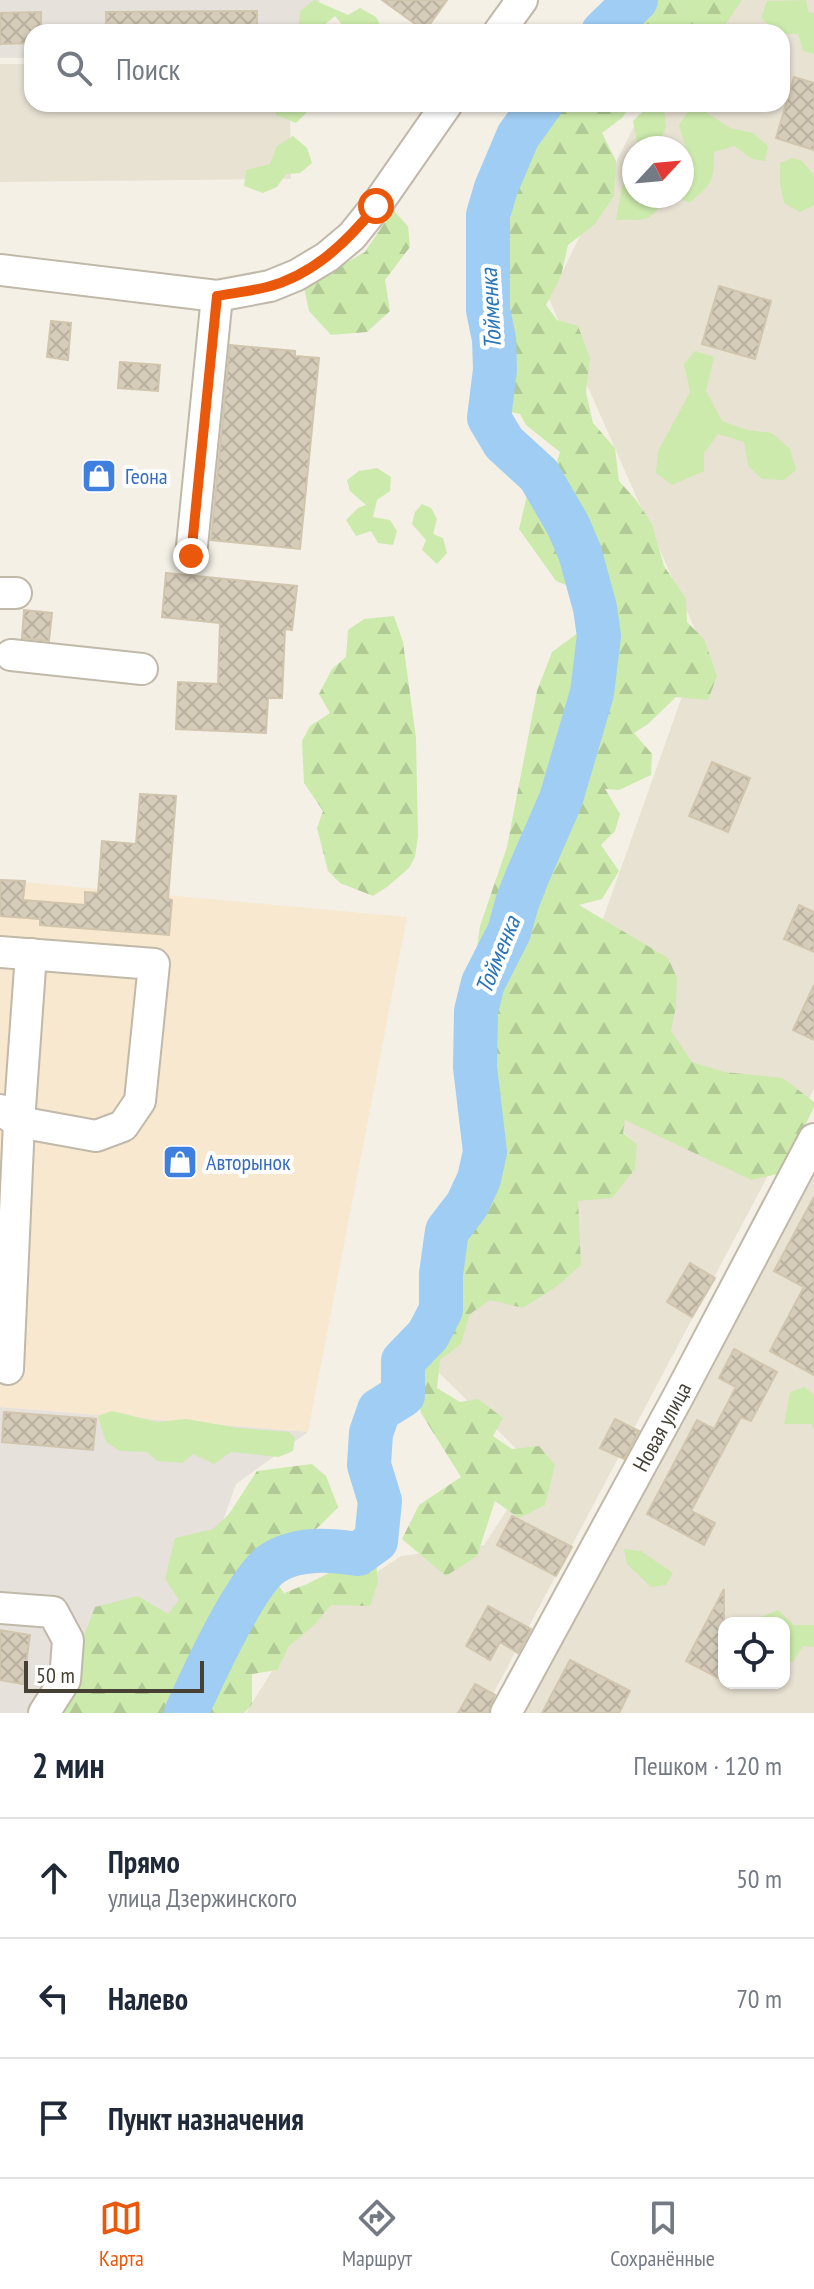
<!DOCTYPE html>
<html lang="ru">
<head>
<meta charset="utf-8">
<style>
  body { margin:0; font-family:"PT Sans Narrow",sans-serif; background:#f6f6f7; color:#1f2937 }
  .controls { position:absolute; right:24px; bottom:24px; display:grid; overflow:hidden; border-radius:16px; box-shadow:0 2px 6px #0004 }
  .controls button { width:72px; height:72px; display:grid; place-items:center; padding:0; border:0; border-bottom:2px solid #e0e1e3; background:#fff; color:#1f2937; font:40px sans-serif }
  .compass { position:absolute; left:622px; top:136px; width:72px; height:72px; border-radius:50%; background:#fff; box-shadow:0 2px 6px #0004; rotate:64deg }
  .scale { position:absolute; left:24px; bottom:20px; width:180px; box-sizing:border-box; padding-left:8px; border:4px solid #474035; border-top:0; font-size:22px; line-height:28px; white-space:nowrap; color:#474035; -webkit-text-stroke:6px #fff; paint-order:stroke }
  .stop { position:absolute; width:24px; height:24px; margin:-18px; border:6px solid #ea580c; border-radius:50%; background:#fff }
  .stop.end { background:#ea580c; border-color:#fff; box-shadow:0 2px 8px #0008 }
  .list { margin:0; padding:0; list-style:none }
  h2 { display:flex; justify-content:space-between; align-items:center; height:104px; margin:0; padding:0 32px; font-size:34px }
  h2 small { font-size:26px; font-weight:400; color:#747a83 }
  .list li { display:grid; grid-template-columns:52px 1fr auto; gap:24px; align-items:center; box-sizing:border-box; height:120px; padding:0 32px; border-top:2px solid #e0e1e3 }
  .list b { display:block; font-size:30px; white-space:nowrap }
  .list p { margin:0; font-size:26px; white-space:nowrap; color:#747a83 }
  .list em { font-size:26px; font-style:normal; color:#747a83 }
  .icon { flex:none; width:44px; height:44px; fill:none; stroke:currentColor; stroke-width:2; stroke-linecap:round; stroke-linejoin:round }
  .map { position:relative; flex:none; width:814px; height:1713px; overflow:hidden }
  .search { position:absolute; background:#fff; box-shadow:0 2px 6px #0004; left:24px; right:24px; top:24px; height:88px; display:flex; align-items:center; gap:20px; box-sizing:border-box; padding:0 28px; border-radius:24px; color:#747a83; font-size:30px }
  .sheet { height:464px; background:#fff }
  nav { display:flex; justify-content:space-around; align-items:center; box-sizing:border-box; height:112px; border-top:2px solid #e0e1e3; background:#fff; font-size:22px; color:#747a83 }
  nav a { display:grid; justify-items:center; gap:4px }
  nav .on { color:#ea580c }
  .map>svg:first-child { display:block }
</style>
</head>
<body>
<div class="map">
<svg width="814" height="1713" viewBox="0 0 814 1713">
  <defs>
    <pattern id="forest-firs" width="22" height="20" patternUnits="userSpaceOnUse" patternTransform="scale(2)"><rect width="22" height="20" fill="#cceaac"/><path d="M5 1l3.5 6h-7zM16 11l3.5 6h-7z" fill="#b1ca95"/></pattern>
    <pattern id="building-cross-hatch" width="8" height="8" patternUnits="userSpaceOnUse" patternTransform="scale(2)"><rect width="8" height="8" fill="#d6ccba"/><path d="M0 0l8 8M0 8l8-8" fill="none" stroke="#b9b0a0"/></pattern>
  </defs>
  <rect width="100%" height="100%" fill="#f4f0e6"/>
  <path fill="#e8e2d3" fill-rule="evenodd" d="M740 0H814V1089L483 1713H246L303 1621 401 1556 484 1545 535 1467 435 1369 542 1191 634 1142 551 1065 701 643 549 299 637 120 650 104H782V32H713ZM634 148H682V196H634Z
    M0 64H32V104H290L291 179 0 182Z
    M814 1151V1713H513ZM724 1623H784V1683H724Z"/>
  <path fill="#f7e8cf" d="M0 880 407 917 308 1432 0 1407Z"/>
  <path fill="#e6e1db" d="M0 0H320L303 32H32V58H0Z
    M0 1407 308 1432 236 1484 182 1636 74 1713H0Z"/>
  <path fill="#cceaac" d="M314 0 348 15 360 8 376 17 384 32H348L335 16 318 30 299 24 300 11Z
    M806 0 808 12 814 13V54L803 51 798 34H782V32H776L761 18 767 1Z
    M274 104H308V111L296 123 276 115Z
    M650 104 664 108 666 127 658 148H638L633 121Z
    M691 107 706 112 730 128 753 133 768 146 765 161 752 159 734 146 714 152C714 181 713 184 689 203L680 198 682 196 683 181 693 159 685 146 679 125Z
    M293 136 307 148 312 163 300 173 286 174 277 187 263 193 244 186 246 170 270 164 277 146Z
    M792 158 802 161 814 175V205L800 212 784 203 780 184V163Z
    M634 171V196H665C650 225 646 219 616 220L622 187Z
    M695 351 714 357 706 391 722 421 747 430 772 433 790 449 796 470 784 480 762 479 748 466 744 442 718 434 704 453V471L672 485 656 473 658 451 690 392 684 364Z
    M377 468 391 477 390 491 377 500 373 517 390 520 397 531 393 545 378 543 371 531 356 536 346 520 358 508 366 505 350 491 347 480 359 471Z
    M422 504 431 508 437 519 433 534 443 538 447 553 437 564 422 550 426 540 412 524 415 512Z
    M804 1387 814 1395V1429L811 1424H784L790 1392Z
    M112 1411 157 1422 186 1419 239 1428 289 1432 295 1438 293 1451 279 1457 231 1452 214 1464 193 1454 182 1463 157 1461 147 1452 120 1451 106 1442 98 1416Z
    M624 1549 641 1551 673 1573 666 1585 651 1587 627 1564Z
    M778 1610 794 1625H814V1647L803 1646 793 1662 784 1663V1623H757L758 1618Z"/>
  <path fill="url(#forest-firs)" d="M654 0H742L725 25 703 32H615L640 9Z
    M553 104H632L622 118 602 133 616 161 614 196 595 224 568 245 561 276 546 305 557 320 578 326 590 358 586 392 593 423 615 448 619 481 636 500 652 524 664 566 686 599 687 622 704 639 717 676 708 700 676 697 648 724 634 733 652 754 651 775 619 790 605 789 620 814 615 831 601 845 619 871 602 899 579 905 668 958 677 978 676 1006 671 1031 692 1062 724 1072 783 1078 814 1102V1107L782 1173 751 1180 625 1120 623 1133 637 1144 635 1169 612 1198 578 1201 581 1265 556 1287 523 1308 490 1300 470 1314 461 1344 440 1360 437 1388 460 1402 478 1399 503 1418 493 1436 512 1449 539 1446 555 1465 545 1505 519 1518 495 1501 477 1556 446 1576 402 1539 419 1505 461 1477 421 1413 414 1369 428 1335 436 1300 457 1286 454 1254 462 1220 488 1191 497 1026 495 981 475 961 480 926 507 847 537 691 552 652 586 627 588 615 584 602 566 585 556 581 519 529 531 479 554 473 560 452 526 425 520 414 507 411 494 389 499 362 488 300 491 269 503 247 528 145Z
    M393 210 408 226 410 247 385 280 390 311 367 332 331 335 309 311 304 287 365 252Z
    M394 616 403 642 416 738 418 836 415 857 409 868 387 887 373 896 340 883 328 871 317 828 323 811 304 783 302 741 310 726 330 713 319 694 332 669 346 657 348 630 364 619Z
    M312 1464 326 1476 338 1507C328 1518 318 1528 306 1537 282 1555 258 1560 284 1593L307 1584 349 1563 376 1561 378 1582 370 1606 331 1605 313 1626 289 1646 277 1670 252 1674V1704L244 1713H189L188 1699 182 1704 178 1713H59L75 1658 95 1607 138 1596 168 1614 179 1600 165 1579 175 1538 213 1529 229 1514 257 1471Z"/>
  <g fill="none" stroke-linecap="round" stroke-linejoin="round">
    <path stroke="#9fcdf4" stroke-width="44" d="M603 32 636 0
      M186 1713C201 1680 246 1581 273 1563 298 1547 330 1550 358 1554L376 1541 380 1501 369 1465 371 1433 379 1410 403 1395V1361L428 1335 441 1310V1274L447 1231 467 1205 479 1179 485 1152 475 1067 476 1011 483 983 509 932 517 903 527 877 561 799 592 693 599 636 595 608 580 553 568 525 539 475 504 443 489 418 495 370 494 339 488 310V215L496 188 518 136 541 104"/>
  </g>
  <path fill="url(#building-cross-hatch)" stroke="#d1c5ad" stroke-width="2" d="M382 0H447L425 31Z
    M257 11V32H106V12Z
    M41 12V32H32V43L0 44V13Z
    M794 77 814 83V150L776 138Z
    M719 286 771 301 755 359 702 344Z
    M51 321 71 323 68 360 47 357Z
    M230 345 295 351V356L319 358 300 549 211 540Z
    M120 362 160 365 158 391 118 388Z
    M166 573 297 586 292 630 285 629 282 698H268L266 733 176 729 178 682 218 684 220 623 162 617Z
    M24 610 52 613 49 641 22 638Z
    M712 762 750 778 728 832 689 816Z
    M140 794 176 796 168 899 172 900 169 935 40 925V919L0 916V880L25 881 23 900 85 905V892L98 893 102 841 136 844Z
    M799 905 814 912V952L784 939Z
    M814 985V1040L793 1030Z
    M814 1197V1375L770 1351 804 1287 774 1271Z
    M690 1263 715 1278 692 1317 667 1302Z
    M734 1349 777 1372 751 1421 741 1417 691 1511 715 1523 704 1545 647 1514 697 1420 714 1429 736 1387 719 1378Z
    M4 1412 96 1419 93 1450 2 1442Z
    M615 1419 639 1431 624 1459 600 1448Z
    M512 1516 572 1547 556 1576 497 1545Z
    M724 1589V1667L718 1678 686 1661Z
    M488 1606 531 1629 518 1653 500 1642 490 1660 466 1646Z
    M0 1630 30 1635 23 1684 0 1680Z
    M570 1660 630 1691 619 1713H542Z
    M475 1684 495 1695 488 1713H458Z"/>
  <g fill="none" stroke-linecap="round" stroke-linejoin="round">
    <g stroke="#c0b8a8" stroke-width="34">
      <g id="minor">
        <path d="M499 32 522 0"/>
        <path d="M0 270 217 296 270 286 297 275 327 257 352 236 376 206 447 104"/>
        <path d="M191 556 217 296"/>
        <path d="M0 593H16"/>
        <path d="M11 655 142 669"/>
        <path d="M0 952 154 964 140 1101 123 1126 96 1136 19 1122 0 1110"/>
        <path d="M8 1369 19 1122 31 954"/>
        <path d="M0 1608 53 1612 68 1640 65 1680 44 1713"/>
        <path id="s1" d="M506 1713 679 1395 814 1139"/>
      </g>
    </g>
    <use href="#minor" stroke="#fff" stroke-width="30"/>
  </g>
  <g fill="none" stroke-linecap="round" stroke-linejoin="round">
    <path stroke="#ea580c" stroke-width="10" d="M191 556 217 296C234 293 251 291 267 287 313 275 347 242 376 206"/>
  </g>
  <defs>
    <g id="shop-square" transform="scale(1.8)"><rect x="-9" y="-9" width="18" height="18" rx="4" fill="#3f7fe0" stroke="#fff"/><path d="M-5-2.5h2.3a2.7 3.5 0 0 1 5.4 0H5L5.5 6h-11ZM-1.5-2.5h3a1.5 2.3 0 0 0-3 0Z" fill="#fff"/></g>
  </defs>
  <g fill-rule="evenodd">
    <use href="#shop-square" x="99" y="476"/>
    <use href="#shop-square" x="180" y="1162"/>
  </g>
  <g text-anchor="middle" stroke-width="8" stroke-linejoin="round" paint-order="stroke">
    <g font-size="22" fill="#366cbe" stroke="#fff" text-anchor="start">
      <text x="125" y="484">Геона</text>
      <text x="206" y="1170">Авторынок</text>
    </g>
    <g font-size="22" fill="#474035" stroke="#fff">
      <text dy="8" stroke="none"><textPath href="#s1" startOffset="326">Новая улица</textPath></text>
    </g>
    <g font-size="24" font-style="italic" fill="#2875b8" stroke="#fff">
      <text transform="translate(491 309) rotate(-93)" y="8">Тойменка</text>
      <text transform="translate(498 955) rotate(-68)" y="8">Тойменка</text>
    </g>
  </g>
</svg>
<div class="controls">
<button><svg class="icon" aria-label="locate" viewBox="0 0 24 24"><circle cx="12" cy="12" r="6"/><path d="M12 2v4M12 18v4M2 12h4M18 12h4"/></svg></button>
</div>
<svg class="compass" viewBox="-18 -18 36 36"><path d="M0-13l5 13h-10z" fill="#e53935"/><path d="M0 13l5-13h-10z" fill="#747a83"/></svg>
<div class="scale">50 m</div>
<div class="stop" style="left:376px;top:206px"></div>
<div class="stop end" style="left:191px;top:556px"></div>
<div class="search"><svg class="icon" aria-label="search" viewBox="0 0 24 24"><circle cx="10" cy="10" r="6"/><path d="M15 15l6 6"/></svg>Поиск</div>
</div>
<section class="sheet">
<h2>2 мин<small>Пешком · 120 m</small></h2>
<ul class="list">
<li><svg class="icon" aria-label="ahead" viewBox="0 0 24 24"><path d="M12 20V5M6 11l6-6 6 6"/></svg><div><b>Прямо</b><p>улица Дзержинского</p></div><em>50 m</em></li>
<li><svg class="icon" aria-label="left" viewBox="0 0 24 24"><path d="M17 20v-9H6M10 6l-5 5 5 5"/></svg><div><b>Налево</b></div><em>70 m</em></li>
<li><svg class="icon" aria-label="arrive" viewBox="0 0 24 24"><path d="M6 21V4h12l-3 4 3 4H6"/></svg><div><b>Пункт назначения</b></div></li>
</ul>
</section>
<nav>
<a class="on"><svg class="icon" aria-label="map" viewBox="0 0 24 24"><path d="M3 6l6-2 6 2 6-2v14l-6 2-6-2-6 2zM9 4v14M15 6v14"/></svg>Карта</a>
<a><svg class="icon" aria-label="directions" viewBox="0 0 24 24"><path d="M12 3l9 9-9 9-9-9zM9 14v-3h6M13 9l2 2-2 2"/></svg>Маршрут</a>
<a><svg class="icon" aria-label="saved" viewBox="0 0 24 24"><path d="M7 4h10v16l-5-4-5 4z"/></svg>Сохранённые</a>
</nav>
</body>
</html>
